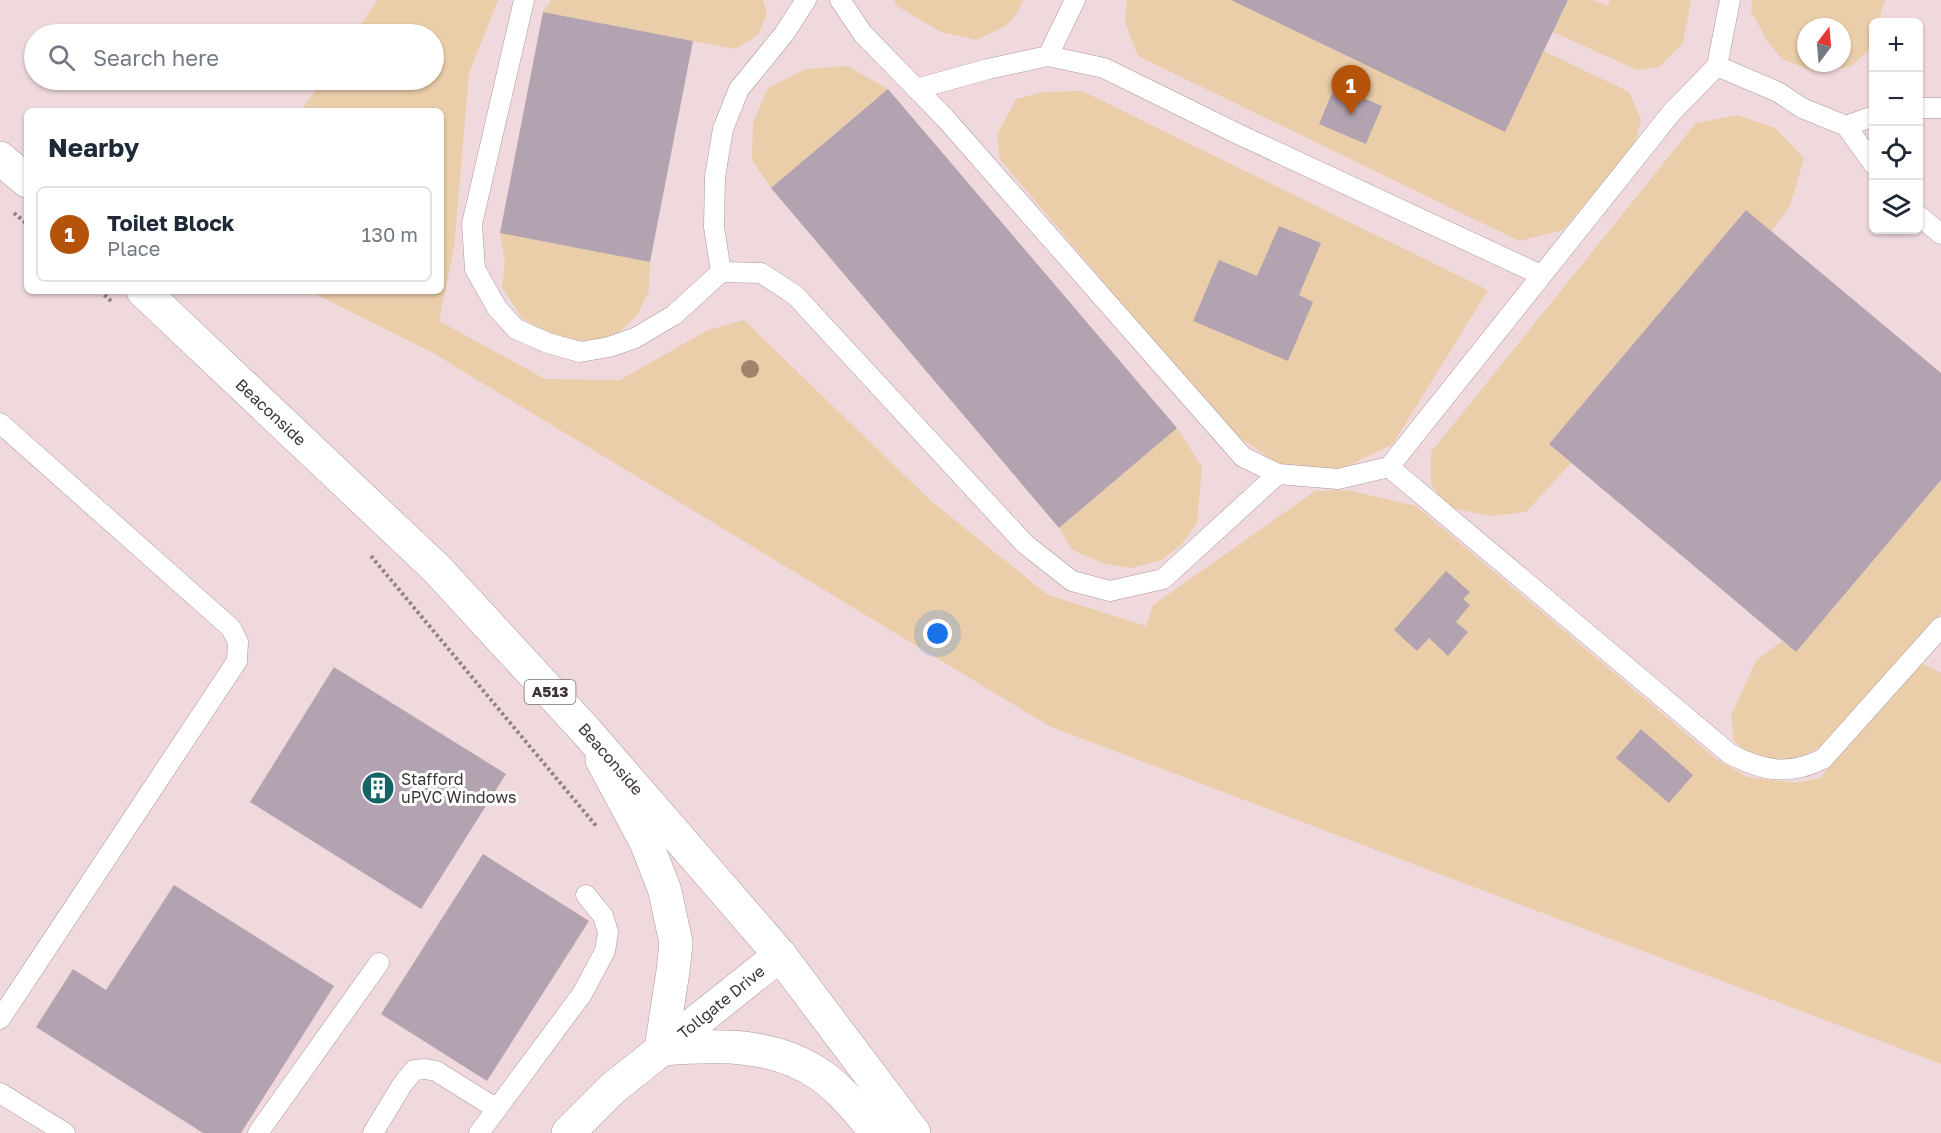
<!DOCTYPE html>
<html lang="en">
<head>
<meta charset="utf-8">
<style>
  body { margin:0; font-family:"Golos Text",sans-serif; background:#f6f6f7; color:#1f2937 }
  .controls { position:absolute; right:18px; top:18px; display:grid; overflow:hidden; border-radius:9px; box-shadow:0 2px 4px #0004 }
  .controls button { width:54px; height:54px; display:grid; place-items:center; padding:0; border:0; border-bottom:2px solid #e0e1e3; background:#fff; color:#1f2937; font:30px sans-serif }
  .compass { position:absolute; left:1797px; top:18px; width:54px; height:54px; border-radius:50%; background:#fff; box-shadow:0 2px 4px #0004; rotate:16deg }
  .you { position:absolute; left:938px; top:634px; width:21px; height:21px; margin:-15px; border:4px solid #fff; border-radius:50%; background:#1a73e8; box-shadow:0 0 0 9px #1a73e833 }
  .badge { display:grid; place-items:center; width:39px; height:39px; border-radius:50%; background:#b45309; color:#fff; font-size:20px; font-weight:700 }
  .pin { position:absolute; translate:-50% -50px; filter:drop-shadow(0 2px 3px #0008) }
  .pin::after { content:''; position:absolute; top:32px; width:21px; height:18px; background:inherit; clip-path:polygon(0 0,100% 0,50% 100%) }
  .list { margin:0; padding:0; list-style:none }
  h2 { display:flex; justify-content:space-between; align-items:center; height:78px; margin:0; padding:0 24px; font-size:26px }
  h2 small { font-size:20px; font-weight:400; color:#747a83 }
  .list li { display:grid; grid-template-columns:39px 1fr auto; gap:18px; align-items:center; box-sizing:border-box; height:96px; margin:0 12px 12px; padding:0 12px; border:2px solid #e0e1e3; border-radius:9px }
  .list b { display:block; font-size:22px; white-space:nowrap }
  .list p { margin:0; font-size:20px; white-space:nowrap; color:#747a83 }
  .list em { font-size:20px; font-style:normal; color:#747a83 }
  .icon { flex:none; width:33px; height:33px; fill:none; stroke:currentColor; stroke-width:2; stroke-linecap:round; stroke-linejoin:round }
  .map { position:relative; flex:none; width:1941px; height:1133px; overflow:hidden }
  .search { position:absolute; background:#fff; box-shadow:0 2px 4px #0004; left:24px; top:24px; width:420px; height:66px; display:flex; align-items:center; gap:15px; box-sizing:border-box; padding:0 21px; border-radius:33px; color:#747a83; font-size:22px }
  .panel { position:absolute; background:#fff; box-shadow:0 2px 4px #0004; left:24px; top:108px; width:420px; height:186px; border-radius:9px }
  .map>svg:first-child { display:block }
</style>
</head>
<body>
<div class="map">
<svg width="1941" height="1133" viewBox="0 0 1941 1133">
  <rect width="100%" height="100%" fill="#f0d9dd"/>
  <path fill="#eacda9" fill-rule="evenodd" d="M378 0H498L469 73 454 248 439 321 545 379 620 380 708 330 744 320 930 500 1048 595 1146 626 1153 605 1315 491 1348 490 1416 506 1716 759 1747 777 1797 783 1820 778 1921 663 1941 673V1064L1049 726 433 353 309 291H441V111H301L323 80H434V34H354Z
    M551 0H763L767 14 758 35 735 49 543 12Z
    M894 0H1023L1018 12 1006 26 977 40 941 32 897 6Z
    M1127 0H1233L1505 131 1544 51 1629 92 1641 120 1635 144 1563 230 1519 241 1138 56 1125 22Z
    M1568 0H1593L1607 6 1610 0H1691L1683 43 1659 67 1637 70 1553 32Z
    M1752 0H1885L1878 22H1874L1873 35 1868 51 1850 67 1813 71 1782 59 1768 42 1751 11ZM1806 27H1842V63H1806Z
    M847 66 888 89 771 188 752 160 753 122 768 88 806 69Z
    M1082 91 1488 290 1393 444 1335 472 1280 465 1227 429 1000 159 997 135 1016 99 1042 92Z
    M1737 115 1775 128 1804 158 1790 206 1771 231 1746 210 1549 444 1571 463 1526 512 1490 516 1446 507 1431 484V452L1696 123Z
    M500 233 650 262 649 291 637 315 614 337 584 344 552 337 522 318 502 287 505 263Z
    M1177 428 1202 467 1197 523 1181 545 1161 560 1132 568 1105 564 1072 550 1059 528Z
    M1941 480V614L1836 737 1798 760 1752 758 1734 741 1731 716 1756 661 1782 641 1796 652Z"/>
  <path fill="#b3a3b0" d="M1231 0H1568L1505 132Z
    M543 12 693 41 650 262 500 233Z
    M1335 86 1382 106 1366 144 1319 124Z
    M888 89 1177 428 1059 528 771 188Z
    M1746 210 1941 373V480L1796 652 1549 444Z
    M1279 226 1321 243 1299 295 1313 302 1288 361 1193 321 1219 260 1257 276Z
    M1446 571 1470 592 1463 599 1470 605 1456 622 1468 632 1448 656 1429 638 1417 651 1394 630Z
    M334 667 506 774 421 909 250 802Z
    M1641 729 1693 775 1669 803 1616 758Z
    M483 854 589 921 487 1081 381 1014Z
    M174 885 334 986 241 1133H203L36 1027 73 969 106 990Z"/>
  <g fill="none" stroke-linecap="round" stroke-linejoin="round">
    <g stroke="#ac969a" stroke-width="21">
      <path id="service" d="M524 0 472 224 475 269 497 308 516 329 548 343 580 352 609 347 635 338 674 315 721 272 761 273 795 295 1025 544 1072 581 1110 591 1163 579 1278 474
        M840 0 863 34 945 118 1243 457 1278 474 1338 479 1389 467 1672 112 1717 66 1730 0
        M1048 56 1075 0
        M1717 66 1778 92 1802 108 1846 126 1874 165
        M916 89 988 69 1048 56 1104 68 1238 134 1541 275
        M1918 108H1941
        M1846 126 1874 116
        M1918 215 1941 234
        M721 272 714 227 715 177 723 129 739 89 784 34 806 0
        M0 423 231 628 238 642 237 661 0 1019
        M1389 467 1730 754C1763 771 1788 776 1823 759L1941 627
        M0 1093 65 1133
        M258 1133 379 963
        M373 1133 402 1085 414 1070 425 1069 436 1071 497 1109
        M479 1133 582 994 605 951 608 932 603 916 586 895"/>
    </g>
    <g stroke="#ac969a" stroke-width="34">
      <path id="minor" d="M602 760 646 842 665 891 676 943 673 971 661 1049C717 1045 774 1042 822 1076 843 1091 860 1114 877 1133
        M568 1133 612 1089 780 955"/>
    </g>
    <g stroke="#ac969a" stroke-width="34">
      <path id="trunk" d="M0 158 27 181
        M143 291 437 569 587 732 780 955 914 1133"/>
    </g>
    <path stroke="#928285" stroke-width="4" stroke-dasharray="3 3" stroke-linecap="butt" d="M14 213 27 224
      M100 291 111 301
      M371 556 597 827"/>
    <use href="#service" stroke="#fff" stroke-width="20"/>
    <use href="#minor" stroke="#fff" stroke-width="33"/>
    <use href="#trunk" stroke="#fff" stroke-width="33"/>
  </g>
  <circle fill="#a0856e" cx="750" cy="369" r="9"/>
  <defs>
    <g id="building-disc" transform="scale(1.725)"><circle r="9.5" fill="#156466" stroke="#fff"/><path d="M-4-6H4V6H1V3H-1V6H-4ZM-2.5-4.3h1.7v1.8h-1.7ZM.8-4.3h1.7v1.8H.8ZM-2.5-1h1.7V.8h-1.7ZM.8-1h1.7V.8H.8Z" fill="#fff"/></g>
  </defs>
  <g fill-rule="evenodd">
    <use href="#building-disc" x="378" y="788"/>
  </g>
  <g text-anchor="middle" stroke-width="6" stroke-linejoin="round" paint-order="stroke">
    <rect fill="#fff" stroke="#777172" stroke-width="1.5" x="524.5" y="680" width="51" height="24" rx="4.5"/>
    <g font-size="15" font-weight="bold" fill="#3d3436">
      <text x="550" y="697">A513</text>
    </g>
    <g font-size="16" fill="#3d3436" stroke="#fff">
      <text transform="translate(271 412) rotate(43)" y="6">Beaconside</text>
      <text transform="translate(611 759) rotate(49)" y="6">Beaconside</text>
      <text transform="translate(721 1002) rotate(-39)" y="6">Tollgate Drive</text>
    </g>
    <g font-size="16" fill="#3d3436" stroke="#fff" text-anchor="start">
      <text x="401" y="785">Stafford<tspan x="401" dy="18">uPVC Windows</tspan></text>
    </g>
  </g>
</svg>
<div class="controls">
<button>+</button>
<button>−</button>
<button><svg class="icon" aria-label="locate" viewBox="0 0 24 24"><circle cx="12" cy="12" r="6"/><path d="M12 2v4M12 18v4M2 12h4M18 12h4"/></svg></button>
<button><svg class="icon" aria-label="layers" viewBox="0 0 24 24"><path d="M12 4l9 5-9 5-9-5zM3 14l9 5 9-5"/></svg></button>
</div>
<svg class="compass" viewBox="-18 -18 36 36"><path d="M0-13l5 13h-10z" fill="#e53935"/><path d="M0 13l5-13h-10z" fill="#747a83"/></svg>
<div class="you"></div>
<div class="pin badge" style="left:1351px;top:115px">1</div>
<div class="search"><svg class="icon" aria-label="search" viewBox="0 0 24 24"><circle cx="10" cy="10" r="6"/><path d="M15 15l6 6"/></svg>Search here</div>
<section class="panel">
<h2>Nearby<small></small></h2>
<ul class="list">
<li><span class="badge">1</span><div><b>Toilet Block</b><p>Place</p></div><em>130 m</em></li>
</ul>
</section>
</div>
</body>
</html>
